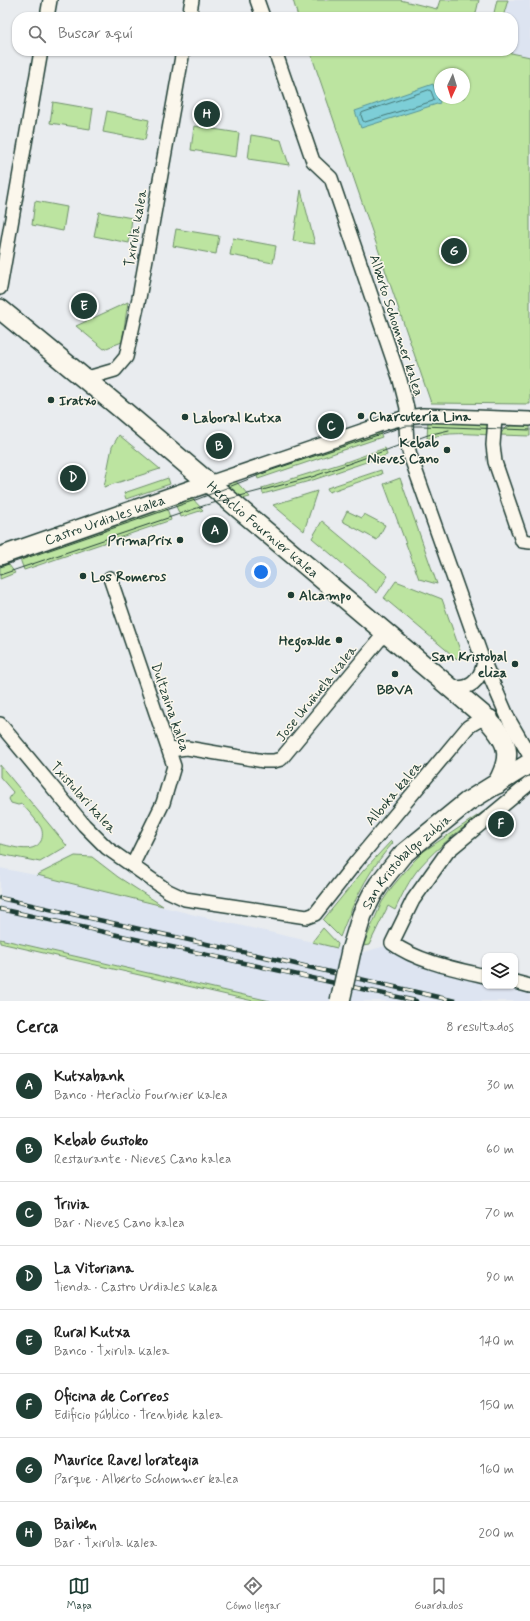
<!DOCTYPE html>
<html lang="es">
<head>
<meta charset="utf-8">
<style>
  body { margin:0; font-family:Mynerve,sans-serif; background:#f6f6f6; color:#222 }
  .controls { position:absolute; right:12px; bottom:12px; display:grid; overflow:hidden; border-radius:8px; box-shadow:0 1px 3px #0004 }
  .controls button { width:36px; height:36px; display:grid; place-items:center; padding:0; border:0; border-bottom:1px solid #e0e0e0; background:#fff; color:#222; font:20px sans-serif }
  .compass { position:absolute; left:434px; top:68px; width:36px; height:36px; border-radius:50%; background:#fff; box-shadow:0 1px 3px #0004; rotate:184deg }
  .you { position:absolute; left:261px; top:572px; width:14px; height:14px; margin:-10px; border:3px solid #fff; border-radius:50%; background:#1a73e8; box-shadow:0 0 0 6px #1a73e833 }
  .badge { display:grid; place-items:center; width:26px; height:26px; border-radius:50%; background:#1f3d34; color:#fff; font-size:13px; font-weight:700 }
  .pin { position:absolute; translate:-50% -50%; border:2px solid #fff; box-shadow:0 1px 4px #0006 }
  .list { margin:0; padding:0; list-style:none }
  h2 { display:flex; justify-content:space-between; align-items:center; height:52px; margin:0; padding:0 16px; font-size:17px }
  h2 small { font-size:13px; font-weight:400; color:#767676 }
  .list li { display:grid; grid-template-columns:26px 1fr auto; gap:12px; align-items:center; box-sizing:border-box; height:64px; padding:0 16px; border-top:1px solid #e0e0e0 }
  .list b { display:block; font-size:15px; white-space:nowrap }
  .list p { margin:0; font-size:13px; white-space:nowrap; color:#767676 }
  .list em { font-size:13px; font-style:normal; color:#767676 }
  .icon { flex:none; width:22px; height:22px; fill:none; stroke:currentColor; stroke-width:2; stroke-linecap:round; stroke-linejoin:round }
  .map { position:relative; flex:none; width:530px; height:1001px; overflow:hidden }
  .search { position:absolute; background:#fff; box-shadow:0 1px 3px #0004; left:12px; right:12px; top:12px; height:44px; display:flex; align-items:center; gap:10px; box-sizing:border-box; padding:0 14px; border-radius:16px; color:#767676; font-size:15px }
  .sheet { height:564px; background:#fff }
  nav { display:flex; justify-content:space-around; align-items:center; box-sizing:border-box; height:56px; border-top:1px solid #e0e0e0; background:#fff; font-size:11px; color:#767676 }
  nav a { display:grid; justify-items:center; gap:2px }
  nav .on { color:#1f3d34 }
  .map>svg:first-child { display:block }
</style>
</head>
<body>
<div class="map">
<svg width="530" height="1001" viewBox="0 0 530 1001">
  <rect width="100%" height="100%" fill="#e9ecef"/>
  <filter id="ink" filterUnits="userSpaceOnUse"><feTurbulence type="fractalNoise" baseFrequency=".025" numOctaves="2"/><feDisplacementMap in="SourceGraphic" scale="8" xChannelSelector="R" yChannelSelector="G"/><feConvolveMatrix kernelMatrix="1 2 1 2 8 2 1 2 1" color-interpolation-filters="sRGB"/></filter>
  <g filter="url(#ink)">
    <path fill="#dde4f1" d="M508 0H530V57L502 51H513V17H503Z
      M0 868 40 876 199 916 361 953 385 946 442 972 485 980V986H515L530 989V1001H270L0 939Z"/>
    <path fill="#bce4a0" stroke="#6e906a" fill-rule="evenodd" d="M293 0H400L437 9 440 0H479L475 17H298Z
      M497 0H508L503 17H493Z
      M310 51H502L530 57V404L431 403ZM440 74H464V98H440Z
      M53 102 93 109 90 129 50 123Z
      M107 111 149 120 145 140 103 132Z
      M194 126 239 133 236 157 191 150Z
      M251 135 281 140 289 165 248 159Z
      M301 190 315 244 293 241Z
      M35 201 67 207 63 231 32 225Z
      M99 212 132 218 129 243 94 236Z
      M176 229 219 236 216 254 173 246Z
      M233 238 276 246 273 263 230 255Z
      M128 302 122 342 104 349 76 326Z
      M428 420 491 424V435C470 434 447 431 427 439Z
      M511 426H530V436L500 435 505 428Z
      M379 431 382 437 258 479 256 473Z
      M119 435 160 469 104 487 112 447Z
      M385 448 387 455 313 480 263 494 262 488 343 463Z
      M381 470 382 474 329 492 327 488Z
      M168 478 170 484 126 499 124 493Z
      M400 478 437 584 419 579 384 484Z
      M234 479 250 497 238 500 219 484Z
      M317 491 304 531 273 505Z
      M190 496 203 510 181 517 174 502Z
      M166 506 171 520 24 570 19 556Z
      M347 511 362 518 364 514 385 525 377 540 342 521Z
      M322 521 388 576 377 593 312 538Z
      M6 561 15 573 0 579V563Z
      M396 581 442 599 461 653 457 659 384 598Z
      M0 765 58 835 67 846 40 862 0 854V844C12 846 33 855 41 841 43 837 43 830 40 826 35 818 28 811 22 804L18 805 11 803 9 799 13 792 0 777Z
      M483 812C462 829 438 846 420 867 409 880 402 895 395 910L388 906 369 945 363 946 382 902 392 887 413 862 424 851Z
      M391 841 393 843C367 872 354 901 340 937L323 920 363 871Z
      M75 856 92 857 118 877 163 906 37 875Z
      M323 928 338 944 337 948 312 942Z
      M0 939 270 1001H253L0 943Z"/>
    <path fill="#7dced7" stroke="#579496" d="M433 84 440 103 361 128 355 111Z"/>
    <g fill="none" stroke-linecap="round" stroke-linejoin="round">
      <path stroke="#457775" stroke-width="1" d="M429 90 431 91 434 99 433 101 365 122 363 121 361 115 362 113Z"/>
      <g stroke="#1f3d34" stroke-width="16">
        <path id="minor" d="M257 0 263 17
          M47 17 50 0
          M189 17 192 0
          M275 51 313 161 331 178 400 380 407 408 406 426 407 443 410 455 482 658 509 720 530 756
          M0 288 41 51
          M79 374 91 377 115 370 126 357 139 298 183 51
          M495 418 493 445 495 462 522 541 530 542
          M209 483 385 423 407 417 423 415 530 419
          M110 578 174 766 163 803 132 866
          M450 687C470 691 480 681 484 662
          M0 724 84 825 107 848 168 891 185 899 307 917 315 914 356 862 468 727C476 722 482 717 491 717
          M170 750 187 748 264 761H274L281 759 385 633
          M485 976C455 969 416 961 392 943L413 900 448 851 530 783
          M515 982 530 986"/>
      </g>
      <g stroke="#1f3d34" stroke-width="20">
        <g id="tertiary">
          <path id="s1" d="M0 556 209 483"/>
        </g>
      </g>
      <g stroke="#1f3d34" stroke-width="22">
        <g id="secondary">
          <path id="s2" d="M0 309 119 407 485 717C508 741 514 754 497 784"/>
          <path id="s3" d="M351 951 362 915 372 895 379 884 402 855 467 802 530 763"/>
        </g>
      </g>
      <use href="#minor" stroke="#fbf7ec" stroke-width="13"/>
      <use href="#tertiary" stroke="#fbf7ec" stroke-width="17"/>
      <use href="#secondary" stroke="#fbf7ec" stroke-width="19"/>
      <path stroke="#1f3d34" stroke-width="1" d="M0 567 198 499 272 470 396 429 406 426H423L530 430
        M0 575 206 505 312 477 428 435 449 430"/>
      <g stroke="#1f3d34" stroke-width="4.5">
        <path id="rail" d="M0 898 261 956 455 1001
          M0 909 416 1001"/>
      </g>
      <use href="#rail" stroke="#fbf7ec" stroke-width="3" stroke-dasharray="9" stroke-linecap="butt"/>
      <g stroke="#1f3d34" stroke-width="22" stroke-linecap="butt">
        <path id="secondary-bridge" d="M340 1001 351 951"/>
      </g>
      <use href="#secondary-bridge" stroke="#fbf7ec" stroke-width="19"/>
    </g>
  </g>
  <g fill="#1f3d34" stroke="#fbf7ec" stroke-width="1.5">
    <circle cx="51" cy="400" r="4"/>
    <circle cx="361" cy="416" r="4"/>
    <circle cx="185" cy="417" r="4"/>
    <circle cx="447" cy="450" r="4"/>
    <circle cx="180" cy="540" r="4"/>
    <circle cx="83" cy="576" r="4"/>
    <circle cx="291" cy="595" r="4"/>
    <circle cx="339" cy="640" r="4"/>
    <circle cx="515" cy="664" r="4"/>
    <circle cx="395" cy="674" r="4"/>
  </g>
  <g text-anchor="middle" stroke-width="3" stroke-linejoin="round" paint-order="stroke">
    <g font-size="14" fill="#1f3d34" stroke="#fbf7ec">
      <text transform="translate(135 228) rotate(-80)" y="5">Txirula kalea</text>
      <text transform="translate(397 325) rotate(72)" y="5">Alberto Schommer kalea</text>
      <text dy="5" stroke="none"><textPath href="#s1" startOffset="111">Castro Urdiales kalea</textPath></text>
      <text dy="5" stroke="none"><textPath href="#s2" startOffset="343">Heraclio Fournier kalea</textPath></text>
      <text transform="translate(316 693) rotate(-51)" y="5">Jose Uruñuela kalea</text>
      <text transform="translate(171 707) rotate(71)" y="5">Dultzaina kalea</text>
      <text transform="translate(393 793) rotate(-50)" y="5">Alboka kalea</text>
      <text transform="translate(84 797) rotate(48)" y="5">Txistulari kalea</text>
      <text dy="5" stroke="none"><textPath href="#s3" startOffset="108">San Kristobalgo zubia</textPath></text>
    </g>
    <g font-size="14" font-weight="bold" fill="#1f3d34" stroke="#fbf7ec" text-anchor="start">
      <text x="59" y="405">Iratxo</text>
      <text x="369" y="421">Charcutería Lina</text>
      <text x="193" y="422">Laboral Kutxa</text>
      <text x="439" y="447" text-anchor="end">Kebab<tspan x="439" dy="16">Nieves Cano</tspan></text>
      <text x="172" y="545" text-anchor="end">PrimaPrix</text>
      <text x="91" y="581">Los Romeros</text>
      <text x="299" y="600">Alcampo</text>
      <text x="331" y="645" text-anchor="end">Hegoalde</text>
      <text x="507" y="661" text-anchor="end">San Kristobal<tspan x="507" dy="16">eliza</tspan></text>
      <text x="395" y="694" text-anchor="middle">BBVA</text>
    </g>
  </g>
</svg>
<div class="controls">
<button><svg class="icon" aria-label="layers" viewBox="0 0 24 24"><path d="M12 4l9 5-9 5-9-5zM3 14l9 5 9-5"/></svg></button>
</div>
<svg class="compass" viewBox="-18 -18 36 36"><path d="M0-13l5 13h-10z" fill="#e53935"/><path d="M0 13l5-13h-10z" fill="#767676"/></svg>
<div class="you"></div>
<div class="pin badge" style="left:215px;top:530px">A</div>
<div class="pin badge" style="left:219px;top:446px">B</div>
<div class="pin badge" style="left:331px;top:426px">C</div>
<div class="pin badge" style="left:73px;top:478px">D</div>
<div class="pin badge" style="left:84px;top:306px">E</div>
<div class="pin badge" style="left:501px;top:824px">F</div>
<div class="pin badge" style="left:454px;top:251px">G</div>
<div class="pin badge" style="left:207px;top:114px">H</div>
<div class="search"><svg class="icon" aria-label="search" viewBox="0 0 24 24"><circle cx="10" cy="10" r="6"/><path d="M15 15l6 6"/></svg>Buscar aquí</div>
</div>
<section class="sheet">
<h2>Cerca<small>8 resultados</small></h2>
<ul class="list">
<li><span class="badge">A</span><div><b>Kutxabank</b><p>Banco · Heraclio Fournier kalea</p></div><em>30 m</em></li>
<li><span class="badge">B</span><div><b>Kebab Gustoko</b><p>Restaurante · Nieves Cano kalea</p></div><em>60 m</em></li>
<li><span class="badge">C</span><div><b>Trivia</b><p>Bar · Nieves Cano kalea</p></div><em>70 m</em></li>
<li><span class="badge">D</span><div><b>La Vitoriana</b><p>Tienda · Castro Urdiales kalea</p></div><em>90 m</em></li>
<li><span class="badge">E</span><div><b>Rural Kutxa</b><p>Banco · Txirula kalea</p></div><em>140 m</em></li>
<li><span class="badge">F</span><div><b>Oficina de Correos</b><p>Edificio público · Trenbide kalea</p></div><em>150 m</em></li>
<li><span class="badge">G</span><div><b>Maurice Ravel lorategia</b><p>Parque · Alberto Schommer kalea</p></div><em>160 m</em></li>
<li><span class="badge">H</span><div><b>Baiben</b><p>Bar · Txirula kalea</p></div><em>200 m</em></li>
</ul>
</section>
<nav>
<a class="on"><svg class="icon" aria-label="map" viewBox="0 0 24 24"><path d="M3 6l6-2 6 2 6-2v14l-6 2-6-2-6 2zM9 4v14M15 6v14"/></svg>Mapa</a>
<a><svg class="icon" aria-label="directions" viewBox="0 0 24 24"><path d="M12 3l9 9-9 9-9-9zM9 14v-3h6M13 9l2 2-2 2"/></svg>Cómo llegar</a>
<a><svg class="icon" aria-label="saved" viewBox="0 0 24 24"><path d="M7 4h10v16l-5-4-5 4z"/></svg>Guardados</a>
</nav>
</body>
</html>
